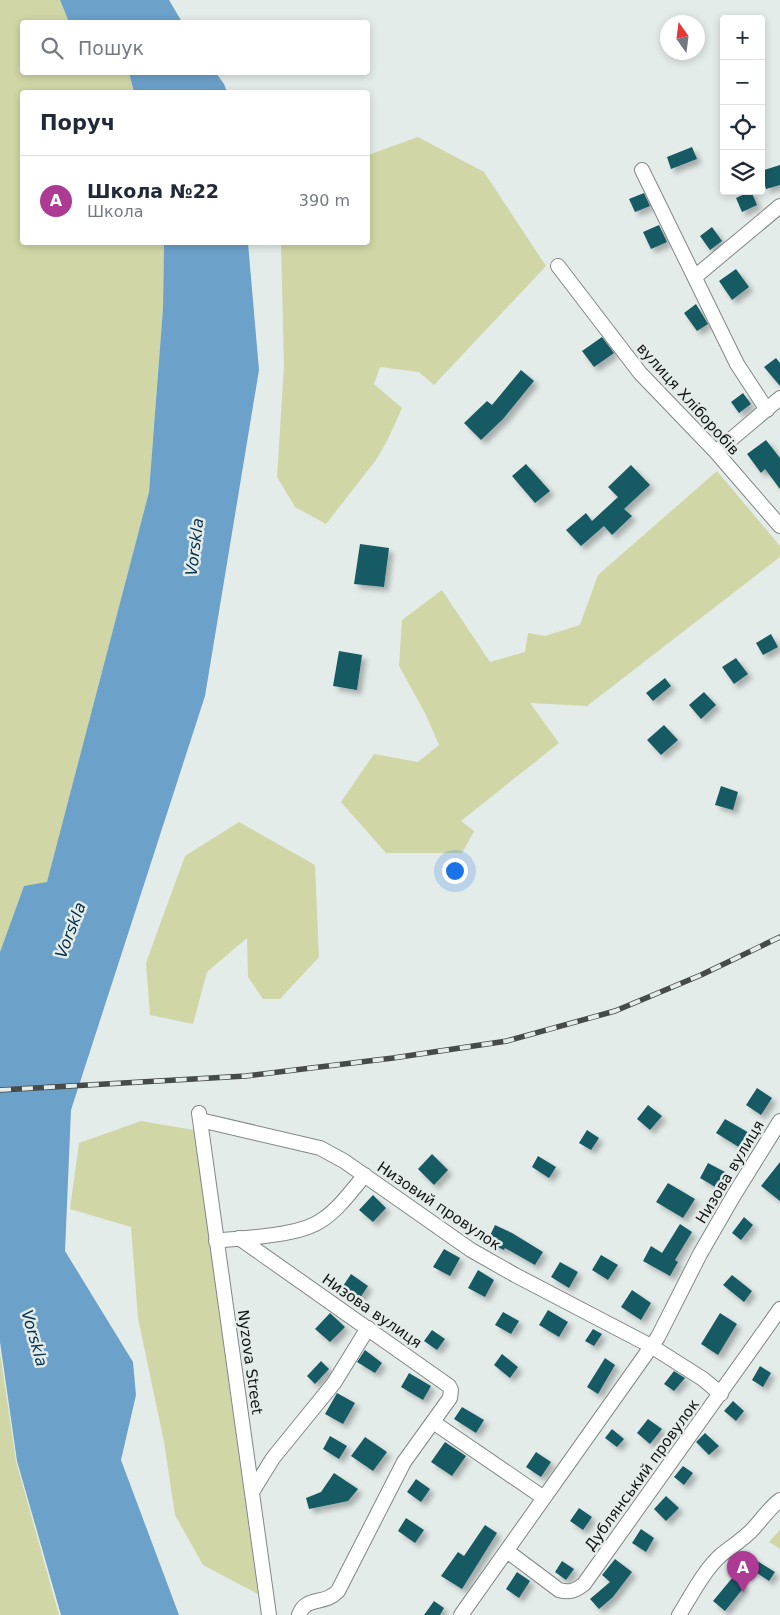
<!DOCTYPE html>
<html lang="uk">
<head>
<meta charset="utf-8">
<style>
  body { margin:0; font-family:"DejaVu Sans",sans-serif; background:#f6f6f7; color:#1f2937 }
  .controls { position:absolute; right:15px; top:15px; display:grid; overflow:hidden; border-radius:5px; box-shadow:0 2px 8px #0003 }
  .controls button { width:45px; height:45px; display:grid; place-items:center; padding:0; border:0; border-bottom:1px solid #e0e1e3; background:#fff; color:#1f2937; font:25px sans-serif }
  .compass { position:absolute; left:660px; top:15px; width:45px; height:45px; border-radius:50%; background:#fff; box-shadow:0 2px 8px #0003; rotate:346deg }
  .you { position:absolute; left:454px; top:870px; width:18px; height:18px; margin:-12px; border:4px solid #fff; border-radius:50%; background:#1a73e8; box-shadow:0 0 0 8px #1a73e833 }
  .badge { display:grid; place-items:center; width:32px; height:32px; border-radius:50%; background:#ad3a93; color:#fff; font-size:16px; font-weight:700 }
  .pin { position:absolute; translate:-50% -41px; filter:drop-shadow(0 1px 2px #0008) }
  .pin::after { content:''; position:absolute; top:26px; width:18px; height:15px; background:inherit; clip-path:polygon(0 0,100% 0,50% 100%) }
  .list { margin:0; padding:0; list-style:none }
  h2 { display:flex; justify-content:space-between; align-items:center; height:65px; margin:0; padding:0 20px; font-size:21px }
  h2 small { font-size:16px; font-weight:400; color:#747a83 }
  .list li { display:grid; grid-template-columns:32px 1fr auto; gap:15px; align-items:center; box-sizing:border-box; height:90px; padding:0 20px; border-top:1px solid #e0e1e3 }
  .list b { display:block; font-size:19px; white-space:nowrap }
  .list p { margin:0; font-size:16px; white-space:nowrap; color:#747a83 }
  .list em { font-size:16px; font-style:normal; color:#747a83 }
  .icon { flex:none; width:28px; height:28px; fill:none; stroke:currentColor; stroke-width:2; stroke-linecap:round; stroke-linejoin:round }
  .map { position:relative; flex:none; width:780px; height:1615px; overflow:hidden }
  .search { position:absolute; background:#fff; box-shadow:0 2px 8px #0003; left:20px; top:20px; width:350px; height:55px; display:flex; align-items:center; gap:12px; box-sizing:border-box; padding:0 18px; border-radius:5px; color:#747a83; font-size:19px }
  .panel { position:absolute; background:#fff; box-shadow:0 2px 8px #0003; left:20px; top:90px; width:350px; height:155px; border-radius:5px }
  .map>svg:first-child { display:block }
</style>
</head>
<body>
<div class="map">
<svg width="780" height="1615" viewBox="0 0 780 1615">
  <defs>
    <filter id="shadow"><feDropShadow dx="4.5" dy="4.5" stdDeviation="2.5" flood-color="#0004"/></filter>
  </defs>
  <rect width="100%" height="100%" fill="#e4ecea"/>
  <path fill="#d0d6a5" d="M0 0H60L69 22H22V72L129 73 134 92H22V242L164 243 163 308 149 492 47 883 24 886 0 952Z
    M418 137 484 172 546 266 434 385 419 372 380 367 374 384 402 408 388 439 376 460 326 524 295 507 277 477 284 366 281 243 368 242V155Z
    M717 471 780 546V557L587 706 530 703 559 743 461 821 474 831 462 853H386L341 802 374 754 418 762 439 745 425 713 399 666 402 620 442 590 490 662 525 652 528 633 545 636 580 625 598 575Z
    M239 822 315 865 319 957 280 999H263L248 977 247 938 207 972 193 1024 150 1015 146 963 185 856Z
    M141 1121 194 1130 258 1594 203 1565 175 1515 164 1442 138 1318 131 1227 70 1209 79 1143Z
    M0 1352 16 1461 59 1615H0Z
    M780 1530V1549L769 1542Z"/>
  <path fill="#6ca1c9" d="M60 0H169L182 22H69Z
    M129 73H216L224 84 227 92H134Z
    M164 243H248L259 370 205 696 71 1110 65 1251 133 1362 136 1395 121 1460 179 1615H61L17 1461 0 1342V952L24 886 47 882 149 492 163 308Z"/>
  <path fill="#195a64" filter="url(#shadow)" d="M692 147 697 159 671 169 667 157Z
    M780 165V185L766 189 761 171Z
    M751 191 757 205 742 212 736 198Z
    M644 193 650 206 635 212 629 199Z
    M659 225 667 242 651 249 643 232Z
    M712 227 722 241 710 250 700 236Z
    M736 269 749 287 732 300 719 281Z
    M696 304 708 324 697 331 684 313Z
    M602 337 614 353 594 367 582 351Z
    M776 358 780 363V386L764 367Z
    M521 370 534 381 503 419 481 440 464 423 487 401 492 405Z
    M743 393 751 404 739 413 731 402Z
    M766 440 780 458V489L765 469 761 473 747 454Z
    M526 464 550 491 535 503 512 476Z
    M631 465 650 485 624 509 632 516 612 535 604 526 581 546 566 530 586 513 592 521 618 497 608 487Z
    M360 544 389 548 384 587 354 584Z
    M771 634 778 647 763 655 756 643Z
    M339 651 362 655 357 690 333 686Z
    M736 658 748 674 734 684 722 667Z
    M665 678 671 686 653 701 646 693Z
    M704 692 716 705 701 719 689 705Z
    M664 725 678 740 661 755 647 740Z
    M721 786 738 792 733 810 715 805Z
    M757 1088 772 1098 761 1115 746 1105Z
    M648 1105 662 1116 650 1130 637 1119Z
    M725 1119 751 1134 742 1149 716 1133Z
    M587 1130 599 1138 591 1150 579 1143Z
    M432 1154 448 1170 434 1185 418 1169Z
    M538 1156 556 1167 549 1178 532 1167Z
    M780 1162V1201L761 1186Z
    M708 1163 725 1172 717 1188 700 1178Z
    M668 1183 695 1199 683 1218 656 1202Z
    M373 1195 386 1208 373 1222 359 1210Z
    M744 1217 753 1225 741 1240 732 1233Z
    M680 1224 692 1232 675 1260 678 1262 670 1276 643 1261 651 1246 662 1253Z
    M495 1225 512 1233 543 1252 535 1265 505 1248 504 1250 487 1242Z
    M444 1249 460 1258 450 1276 433 1267Z
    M601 1255 618 1265 608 1280 592 1270Z
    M560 1262 578 1272 569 1288 551 1277Z
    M478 1270 494 1280 485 1297 468 1288Z
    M351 1274 368 1286 358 1301 341 1289Z
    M732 1275 752 1291 744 1302 723 1285Z
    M632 1290 651 1303 641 1320 621 1307Z
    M548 1310 568 1322 559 1337 539 1325Z
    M503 1312 519 1321 511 1334 495 1325Z
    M330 1313 345 1327 330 1342 315 1329Z
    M720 1313 737 1324 718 1355 701 1344Z
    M593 1329 602 1334 594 1346 585 1341Z
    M432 1330 445 1339 437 1350 424 1341Z
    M365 1350 382 1363 375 1373 357 1362Z
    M502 1354 518 1367 510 1378 494 1365Z
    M605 1358 615 1365 598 1394 587 1387Z
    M321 1361 329 1369 315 1384 307 1376Z
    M760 1366 771 1373 763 1387 752 1380Z
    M674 1371 685 1378 674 1391 664 1384Z
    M409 1373 431 1386 423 1400 401 1387Z
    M337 1393 355 1403 343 1424 325 1414Z
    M733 1401 744 1411 736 1421 724 1411Z
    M462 1407 484 1420 476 1433 454 1419Z
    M648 1419 662 1429 650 1444 637 1433Z
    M612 1429 624 1439 617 1447 605 1438Z
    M705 1433 719 1446 709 1455 696 1442Z
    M330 1436 347 1446 339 1459 323 1449Z
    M365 1437 387 1452 373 1471 351 1456Z
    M445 1442 466 1456 452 1476 431 1462Z
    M536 1452 551 1462 541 1477 526 1467Z
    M683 1466 693 1473 684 1485 674 1477Z
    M334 1473 358 1489 348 1501 309 1509 306 1498 321 1492Z
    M416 1479 430 1489 421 1502 407 1492Z
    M666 1496 679 1508 666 1521 654 1509Z
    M579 1508 592 1517 583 1530 570 1521Z
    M406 1518 424 1530 415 1543 398 1531Z
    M485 1525 497 1533 462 1589 441 1576 458 1552 464 1556Z
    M641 1529 654 1538 646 1552 632 1543Z
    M615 1559 632 1572 613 1597 599 1609 590 1599 610 1582 602 1575Z
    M754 1559 775 1572 769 1581 748 1567Z
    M562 1561 574 1569 566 1580 555 1572Z
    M517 1572 530 1581 519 1598 506 1589Z
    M733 1577 745 1586 725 1611 713 1601Z
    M434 1601 444 1608 440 1615H424Z"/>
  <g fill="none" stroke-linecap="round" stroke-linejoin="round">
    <g stroke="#808785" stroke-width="16">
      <path id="minor" d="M642 170 737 364 767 410
        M558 266 640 373 716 452 780 526
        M696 276 780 206
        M716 452 780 398
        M199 1113 269 1615
        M200 1120 320 1148 344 1161 471 1250 515 1275 651 1346 703 1379 721 1394
        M239 1238 449 1386 451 1390 450 1398 404 1462 338 1591C324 1606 306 1595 299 1615
        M216 1241C246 1237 298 1237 322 1220 339 1209 352 1190 365 1175
        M433 1422 544 1498
        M252 1492 273 1458 334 1383 368 1328
        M507 1551 559 1590C569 1593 575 1591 584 1584L780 1309
        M461 1615 658 1337 700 1254 734 1195 780 1121
        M679 1615C691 1596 704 1570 721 1555 731 1547 742 1540 751 1531 761 1521 768 1509 780 1500"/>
    </g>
    <use href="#minor" stroke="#fff" stroke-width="14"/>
    <g stroke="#464b49" stroke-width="5.5">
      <path id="rail" d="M0 1090 246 1076 393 1058 507 1041 615 1011 701 975 780 937"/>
    </g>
    <use href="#rail" stroke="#e4ecea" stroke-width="4" stroke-dasharray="11" stroke-linecap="butt"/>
  </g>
  <g text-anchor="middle" stroke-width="5" stroke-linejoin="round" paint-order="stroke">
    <g font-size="15" fill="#131615" stroke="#e4ecea">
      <text transform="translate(688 399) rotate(48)" y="5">вулиця Хліборобів</text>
      <text transform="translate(730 1172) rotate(-59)" y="5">Низова вулиця</text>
      <text transform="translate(439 1206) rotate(34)" y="5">Низовий провулок</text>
      <text transform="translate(372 1311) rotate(35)" y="5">Низова вулиця</text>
      <text transform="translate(250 1362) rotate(82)" y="5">Nyzova Street</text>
      <text transform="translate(642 1475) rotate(-54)" y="5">Дублянський провулок</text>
    </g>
    <g font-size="16" font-style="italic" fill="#012e49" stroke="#e4ecea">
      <text transform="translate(194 547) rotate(-83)" y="6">Vorskla</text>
      <text transform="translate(70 930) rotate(-69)" y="6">Vorskla</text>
      <text transform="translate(35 1338) rotate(74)" y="6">Vorskla</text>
    </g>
  </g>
</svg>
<div class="controls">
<button>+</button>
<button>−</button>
<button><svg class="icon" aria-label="locate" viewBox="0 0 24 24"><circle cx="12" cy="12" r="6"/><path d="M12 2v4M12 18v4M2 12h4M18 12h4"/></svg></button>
<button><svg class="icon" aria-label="layers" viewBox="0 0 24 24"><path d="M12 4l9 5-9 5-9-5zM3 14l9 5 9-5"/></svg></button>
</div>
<svg class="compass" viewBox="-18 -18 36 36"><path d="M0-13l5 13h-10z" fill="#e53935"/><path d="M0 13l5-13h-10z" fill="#747a83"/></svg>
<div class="you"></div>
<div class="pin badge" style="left:743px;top:1592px">A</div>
<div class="search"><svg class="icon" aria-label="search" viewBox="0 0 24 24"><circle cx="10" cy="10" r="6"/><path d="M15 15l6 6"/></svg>Пошук</div>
<section class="panel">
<h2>Поруч<small></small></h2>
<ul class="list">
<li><span class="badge">A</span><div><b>Школа №22</b><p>Школа</p></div><em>390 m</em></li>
</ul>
</section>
</div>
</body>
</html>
